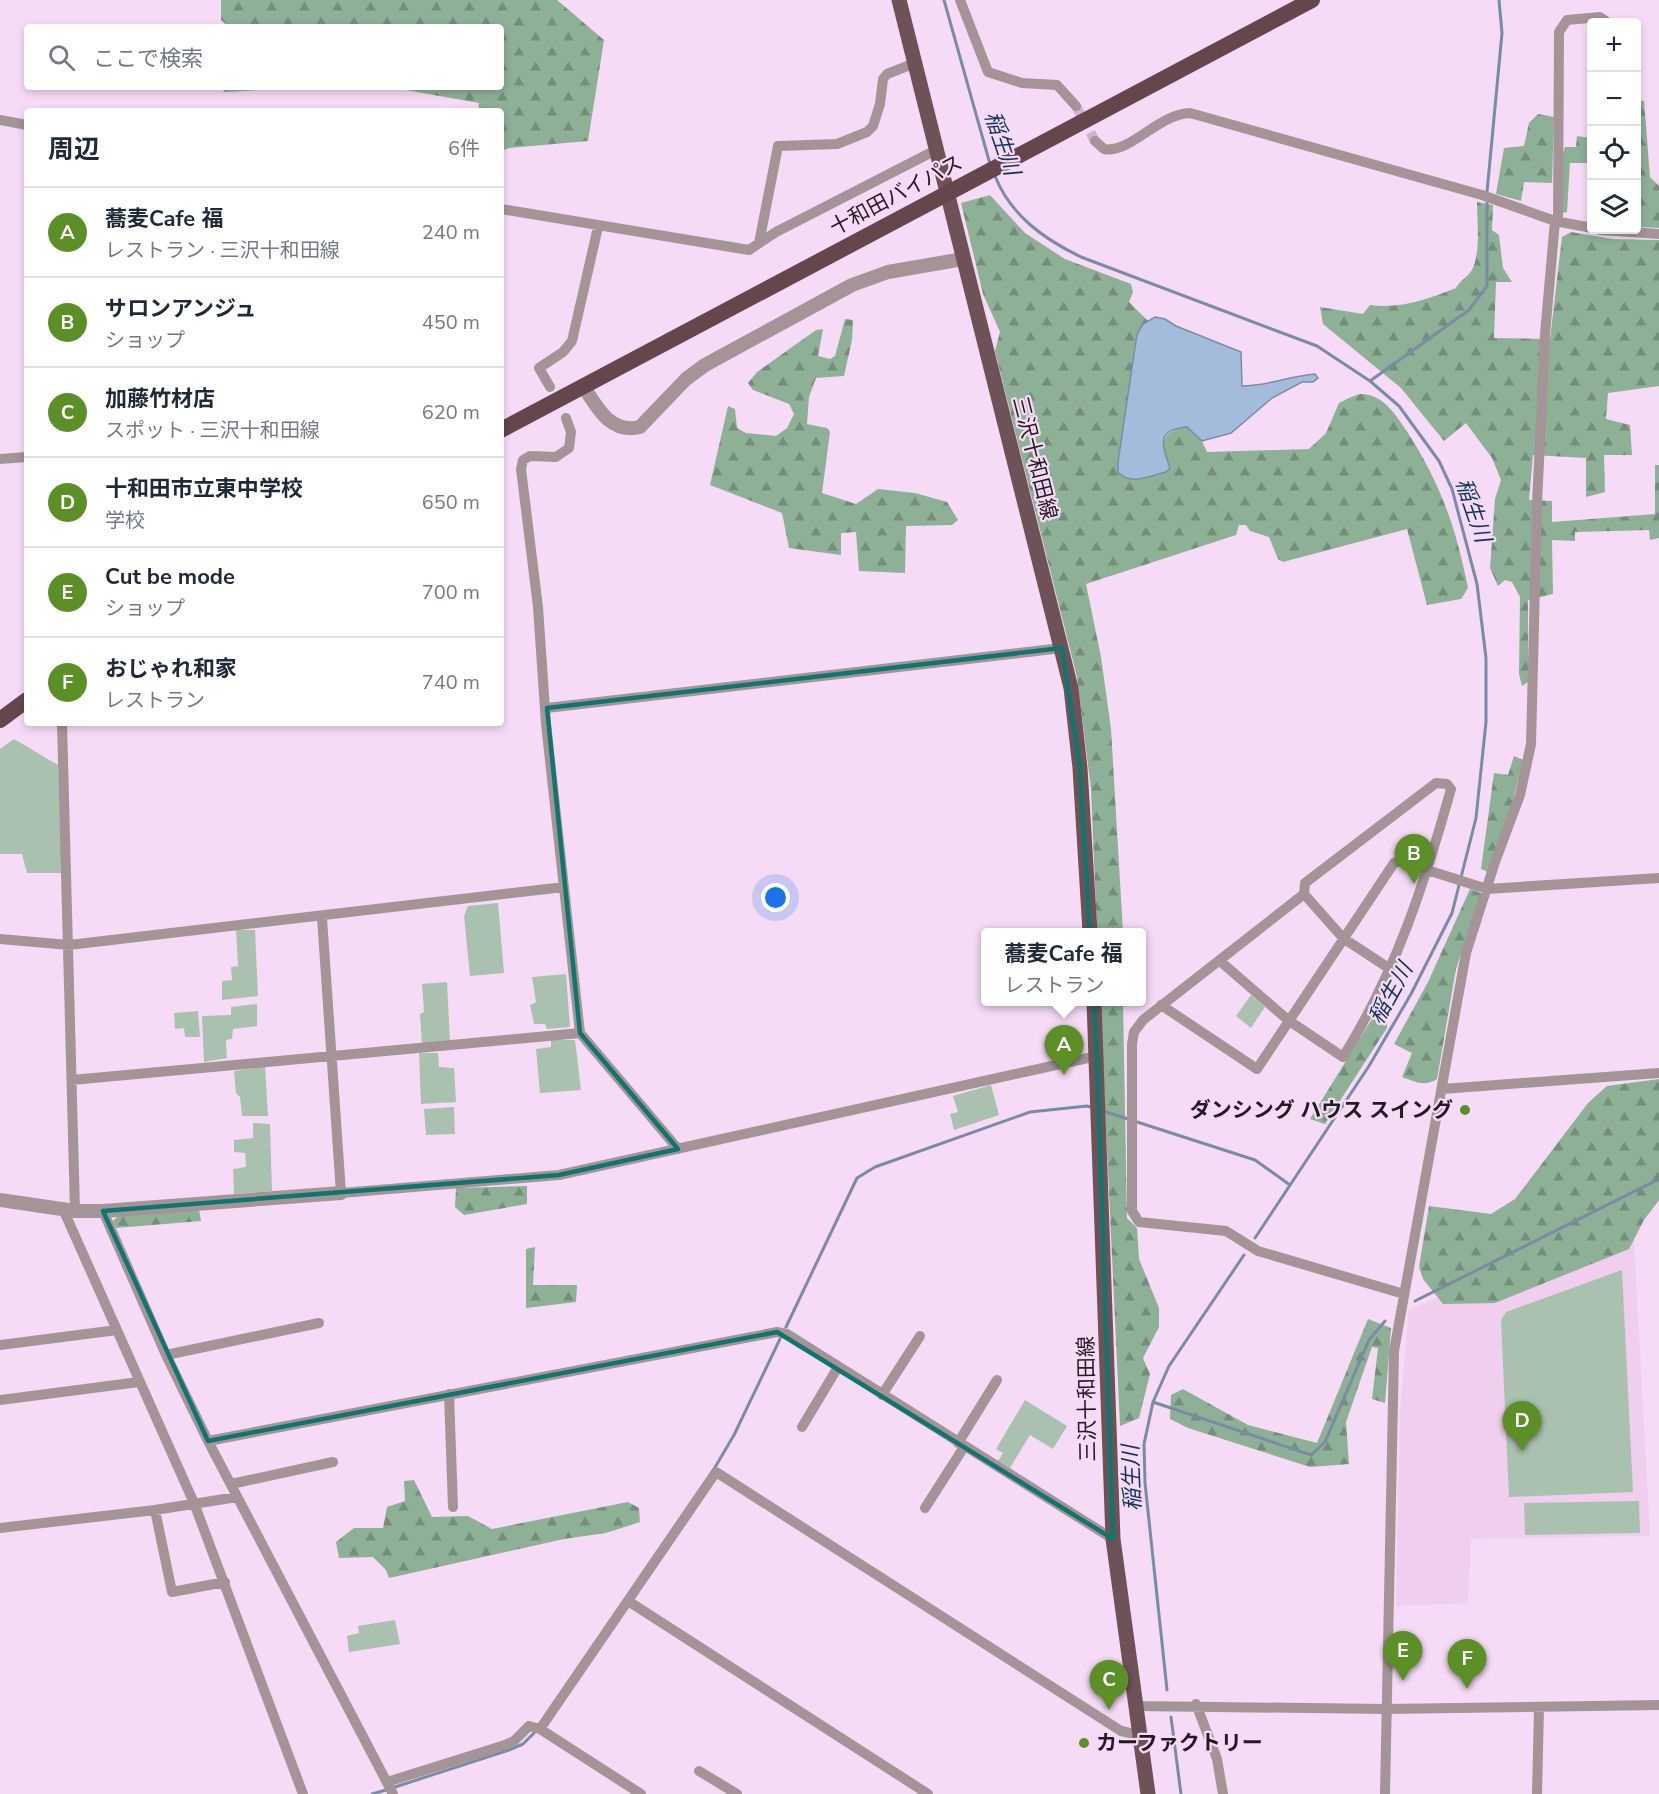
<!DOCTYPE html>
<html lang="ja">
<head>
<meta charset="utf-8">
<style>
  body { margin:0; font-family:"Nunito Sans","Noto Sans JP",sans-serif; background:#f2f2f3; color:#1f2937 }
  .controls { position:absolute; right:18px; top:18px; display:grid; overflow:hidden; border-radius:6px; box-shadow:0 3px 9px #0003 }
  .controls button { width:54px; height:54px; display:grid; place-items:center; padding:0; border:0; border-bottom:2px solid #e0e1e3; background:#fff; color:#1f2937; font:30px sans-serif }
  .you { position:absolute; left:776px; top:898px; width:21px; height:21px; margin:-15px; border:4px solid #fff; border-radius:50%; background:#1a73e8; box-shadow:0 0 0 9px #1a73e833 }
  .badge { display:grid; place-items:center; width:39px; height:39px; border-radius:50%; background:#5d8f27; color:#fff; font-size:20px; font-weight:700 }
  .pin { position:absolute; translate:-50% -50px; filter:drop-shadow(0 2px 3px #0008) }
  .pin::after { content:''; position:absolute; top:32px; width:21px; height:18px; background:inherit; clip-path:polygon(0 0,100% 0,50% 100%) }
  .popup { position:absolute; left:981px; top:928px; width:165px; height:78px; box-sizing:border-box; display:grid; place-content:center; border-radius:6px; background:#fff; filter:drop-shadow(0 2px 4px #0005); font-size:20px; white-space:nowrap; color:#747a83 }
  .popup b { font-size:22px; color:#1f2937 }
  .popup::after { content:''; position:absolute; left:50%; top:100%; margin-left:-12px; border:12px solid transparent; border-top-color:#fff }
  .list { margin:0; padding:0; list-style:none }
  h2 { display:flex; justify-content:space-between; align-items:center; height:78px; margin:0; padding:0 24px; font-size:26px }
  h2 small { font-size:20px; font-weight:400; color:#747a83 }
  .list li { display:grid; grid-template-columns:39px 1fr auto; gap:18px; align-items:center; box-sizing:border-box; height:90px; padding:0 24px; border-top:2px solid #e0e1e3 }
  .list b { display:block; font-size:22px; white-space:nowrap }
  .list p { margin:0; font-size:20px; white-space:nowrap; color:#747a83 }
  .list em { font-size:20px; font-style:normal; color:#747a83 }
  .icon { flex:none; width:33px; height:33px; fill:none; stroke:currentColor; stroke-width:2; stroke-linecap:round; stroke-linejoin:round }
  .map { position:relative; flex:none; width:1659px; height:1794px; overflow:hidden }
  .search { position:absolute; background:#fff; box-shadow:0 3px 9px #0003; left:24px; top:24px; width:480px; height:66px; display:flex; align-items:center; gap:15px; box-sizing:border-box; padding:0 21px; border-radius:6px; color:#747a83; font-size:22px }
  .panel { position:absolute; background:#fff; box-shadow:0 3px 9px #0003; left:24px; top:108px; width:480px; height:618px; border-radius:6px }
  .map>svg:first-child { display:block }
</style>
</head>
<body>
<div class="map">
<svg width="1659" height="1794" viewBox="0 0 1659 1794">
  <defs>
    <pattern id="forest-firs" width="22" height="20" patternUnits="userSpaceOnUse" patternTransform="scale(1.5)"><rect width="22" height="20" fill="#8eb097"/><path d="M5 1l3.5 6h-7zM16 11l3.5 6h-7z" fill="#748e7b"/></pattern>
  </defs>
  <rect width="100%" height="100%" fill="#f6dbf6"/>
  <path fill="#efceee" d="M1623 1228 1634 1241 1650 1536 1471 1539 1468 1603 1396 1606 1400 1410 1409 1309Z"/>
  <path fill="#abc1b0" d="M14 739 58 765 62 873H27L22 854H0V749Z
    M498 903 504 973 470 976 464 916 468 906Z
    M236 930H255L258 996 222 1000V981L232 980 231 967 238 966Z
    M566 974 570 1027 547 1029 545 1024H534L530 1005 536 1002 532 977Z
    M447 982 450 1041 422 1044 420 1014 424 1012 422 984Z
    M1251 995 1265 1007 1251 1028 1236 1016Z
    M257 1004V1026L233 1029 232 1039 226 1040 227 1058 204 1062 202 1016 231 1015V1007Z
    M198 1011 200 1037H185L184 1028 175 1029 174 1013Z
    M551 1040H575L581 1090 540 1093 536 1049 551 1047Z
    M419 1053H438L439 1067 454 1068 456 1102 421 1104Z
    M265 1066 268 1116H242L240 1097 236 1093 234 1071Z
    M991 1085 999 1115 954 1130 950 1114 958 1112 953 1096Z
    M454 1107 455 1134 426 1135 424 1109Z
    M253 1123 270 1124 272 1191 234 1194 233 1169 246 1167 245 1153 234 1152V1140L253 1138Z
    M1622 1270 1633 1492 1509 1497 1501 1320 1506 1312Z
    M1025 1400 1067 1426 1053 1449 1030 1435 1010 1468 998 1461 1003 1453 996 1449Z
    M1639 1501 1640 1533 1525 1535 1524 1503Z
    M395 1620 400 1644 349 1652 347 1636 359 1633 358 1626Z"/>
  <path fill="url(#forest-firs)" d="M221 0H557L604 40 588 141 509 148 501 151V111H478L479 103 389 87H501V27H229L221 20Z
    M222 87H310L224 92Z
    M1637 101H1644L1650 177 1659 186V228L1637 227Z
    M1538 114 1554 117 1552 183 1524 182 1521 201 1496 194 1504 148 1524 146 1529 123Z
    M1577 136 1591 138V163H1570L1567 212 1561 213 1563 153 1565 147H1576Z
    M990 195 1025 233 1065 259 1131 284 1133 292 1129 302 1148 321 1143 324 1118 462H1168C1157 443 1165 429 1187 427L1202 441 1207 452 1309 449 1326 433 1339 403C1345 400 1354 395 1361 394 1383 394 1395 414 1406 430 1440 482 1456 527 1468 588L1461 599 1427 605 1407 529 1283 562 1278 559 1269 537 1250 531 1246 525H1239L1236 535 1086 584 1101 657 1111 729 1123 932H1097L1091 789 1077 677 995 351 1000 332 983 294 961 203Z
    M1477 202 1493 205 1492 230 1499 235 1503 268 1512 282H1496L1494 338 1550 339 1562 237 1571 232 1613 239 1659 240V386L1608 393 1606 419 1630 425 1632 455H1604L1605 492 1586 497V458L1533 455 1529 500 1552 501V522L1655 514V465H1659V538L1650 540 1649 530 1575 532V541L1552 540 1553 594 1528 600V682L1522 686 1519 674 1520 597 1512 582 1505 580 1498 586 1490 568 1495 499 1501 480 1492 458 1466 423 1444 441 1401 388 1323 324 1320 307 1363 314 1370 305C1401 309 1428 299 1456 288 1460 280 1467 278 1472 270 1481 252 1477 222 1477 202Z
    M845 319 853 320 852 340 844 376 816 378 809 397 807 424 827 428 830 432 822 493 856 504 878 489 915 493 947 502 958 520 952 525 906 526 905 573 859 571 856 532 841 533V555L789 548 782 513 710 485 728 406 735 409 737 428 746 433 776 436 787 428 794 414 789 404 753 390 748 383 757 372 816 330 823 329 818 356 830 359 835 356Z
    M1514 756 1523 760 1513 800 1488 872 1481 869 1494 773 1508 775Z
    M1470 889 1481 893 1456 969 1437 1079C1424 1087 1416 1082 1402 1077L1412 1053 1394 1044 1428 982Z
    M1100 1002H1123L1127 1218 1137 1228 1139 1259 1159 1308V1327L1143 1358 1150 1374 1139 1418 1120 1426Z
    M1377 1016 1387 1024V1028L1325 1124 1310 1119 1372 1019Z
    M1659 1079V1200L1644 1220 1629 1249 1495 1303 1443 1304 1423 1279 1419 1267 1429 1206 1491 1214 1515 1199 1588 1103 1607 1086Z
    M527 1186V1204L464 1215 455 1207 456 1188Z
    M199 1209 201 1221 116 1228 113 1221 118 1216Z
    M535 1247 533 1285H577L576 1302 526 1308V1249Z
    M1368 1319 1391 1328 1385 1403 1372 1399 1378 1348 1372 1347 1346 1422 1349 1464 1310 1467 1188 1428 1170 1419 1171 1395 1183 1389 1248 1425 1317 1443Z
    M414 1480 432 1517 468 1516 492 1529 628 1502 639 1508 640 1522 606 1533 564 1539 389 1578 386 1570 373 1557 339 1558 336 1542 354 1528H383L387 1507 405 1501 404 1481Z"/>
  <path fill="#a3bcdb" stroke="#7c8ba4" stroke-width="1.5" d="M1155 317 1165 319 1176 326 1241 352 1242 386C1268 386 1290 376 1315 374L1318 378 1313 382H1302L1272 398 1231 433 1202 441 1187 427C1154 430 1163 446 1170 468L1166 472C1150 476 1130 486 1118 472V462L1137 334 1143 324Z"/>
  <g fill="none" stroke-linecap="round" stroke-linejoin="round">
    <path stroke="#7c8ba4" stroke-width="3" d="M944 0 990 164
      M995 176C1011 216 1044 239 1081 257L1317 346 1370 381 1399 406 1439 461 1452 489 1477 584 1486 658V722L1476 818 1452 913 1411 994 1369 1066 1255 1238
      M1487 192 1502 33 1499 0
      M1370 381 1469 310 1487 286V200
      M1103 1111 1128 1119
      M1134 1121 1255 1160 1290 1185
      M1415 1301 1659 1179
      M786 1327 857 1178 875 1167 1030 1112 1087 1106 1094 1108
      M1153 1402 1311 1455 1325 1442 1369 1340 1385 1321
      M714 1469 734 1435 780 1339
      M1167 1690 1145 1483 1144 1444 1153 1402 1169 1366 1244 1255
      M1171 1717 1181 1794
      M395 1787 509 1750 523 1744 534 1733
      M372 1794 386 1790"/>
    <path stroke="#ccb4cc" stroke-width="10" stroke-dasharray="10 5" stroke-linecap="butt" d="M1076 106 1095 141"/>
    <path stroke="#a59497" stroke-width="10" d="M960 0 988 72 1022 83 1057 85 1076 106
      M0 120 27 125
      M1095 141 1104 149C1130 154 1158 114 1190 113L1482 195 1555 221 1592 228
      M501 209 749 250 776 232 936 150
      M1558 222 1559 32 1567 20 1600 17 1607 22
      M1600 230 1659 234
      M759 243 778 146 837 144 867 132 873 126 880 104 883 79 887 74 915 63
      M550 387 539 368 563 352 572 341 598 227
      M566 418 571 432 569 448 556 457 530 456 523 460 521 469 538 607 546 724 580 1033 678 1149
      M0 459 27 457
      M547 708 1062 648
      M62 723 75 1211
      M322 918 341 1193 559 1175 1097 1056
      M0 939 69 945 564 887
      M1220 961 1288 1020 1343 1057C1396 972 1424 885 1451 789L1447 784 1436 783 1305 883 1304 894
      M1390 969 1343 938 1304 894 1143 1020 1134 1032 1132 1044V1211L1139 1222 1226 1231 1258 1251 1404 1294
      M1161 1005 1257 1069 1394 863 1399 861 1487 889 1659 878
      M72 1080 580 1033
      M1442 1089 1659 1073
      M63 1209 194 1503 303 1794
      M103 1211 166 1355 208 1441 393 1794
      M0 1345 117 1330
      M166 1355 319 1323
      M449 1394 453 1507
      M882 1395 920 1336
      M0 1400 139 1382
      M802 1427 838 1367
      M208 1441 777 1332 787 1334 1113 1539
      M958 1443 997 1380
      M231 1484 333 1462
      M925 1508 964 1447
      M155 1510 172 1592 225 1582
      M0 1528 155 1510 237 1497
      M628 1601 928 1794
      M1196 1704 1217 1759 1223 1794
      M1134 1706 1386 1709 1659 1705
      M540 1729 716 1472 1121 1731 1139 1735
      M699 1771 737 1794
      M387 1782 505 1745 514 1741 529 1726 540 1729 641 1794
      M1385 1794 1394 1351 1466 953 1495 862 1520 795 1531 744 1537 504 1545 334 1555 221
      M1537 1794 1539 1708"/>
    <path stroke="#a59497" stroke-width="14" d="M584 387C598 409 611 434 640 427L686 379 705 365 852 285 888 272 963 259
      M0 1200 75 1211H103L341 1193"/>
    <path stroke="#6f5258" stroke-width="15" d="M899 0 1071 688 1080 768 1090 932
      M1094 1002 1113 1539 1148 1794"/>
    <path stroke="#65464d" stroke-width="16" d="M501 430 1312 0
      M0 720 27 700"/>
  </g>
  <path fill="none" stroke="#0f766e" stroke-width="4.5" stroke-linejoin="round" d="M1062 648 1080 768 1097 1056 1113 1539 777 1332 208 1441 103 1211 559 1175 678 1149 580 1033 547 708Z"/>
  <g fill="#5d8f27" stroke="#f6dbf6" stroke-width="2">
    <circle cx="1465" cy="1110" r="6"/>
    <circle cx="1084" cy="1743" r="6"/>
  </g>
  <g text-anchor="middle" stroke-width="4.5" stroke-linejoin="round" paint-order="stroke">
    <g font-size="21" fill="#221922" stroke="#f6dbf6">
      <text transform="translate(896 195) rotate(-28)" y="7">十和田バイパス</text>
      <text transform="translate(1035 458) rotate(76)" y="7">三沢十和田線</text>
      <text transform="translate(1087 1399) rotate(-91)" y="7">三沢十和田線</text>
    </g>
    <g font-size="21" font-weight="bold" fill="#221922" stroke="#f6dbf6" text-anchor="end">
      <text x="1453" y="1117">ダンシング ハウス スイング</text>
      <text x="1096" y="1750" text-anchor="start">カーファクトリー</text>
    </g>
    <g font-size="22" font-style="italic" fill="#12345c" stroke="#f6dbf6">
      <text transform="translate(1003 143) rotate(71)" y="8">稲生川</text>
      <text transform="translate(1474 510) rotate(71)" y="8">稲生川</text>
      <text transform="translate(1390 993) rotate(-61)" y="8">稲生川</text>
      <text transform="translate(1131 1478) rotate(-92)" y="8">稲生川</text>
    </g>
  </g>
</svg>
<div class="controls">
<button>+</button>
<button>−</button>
<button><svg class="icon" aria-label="locate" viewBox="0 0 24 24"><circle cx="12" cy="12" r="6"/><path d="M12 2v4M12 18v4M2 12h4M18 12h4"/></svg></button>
<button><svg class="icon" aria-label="layers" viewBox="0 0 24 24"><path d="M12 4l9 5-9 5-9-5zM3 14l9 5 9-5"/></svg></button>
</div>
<div class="you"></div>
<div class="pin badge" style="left:1064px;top:1075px">A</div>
<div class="popup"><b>蕎麦Cafe 福</b>レストラン</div>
<div class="pin badge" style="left:1414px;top:884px">B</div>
<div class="pin badge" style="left:1109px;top:1710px">C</div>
<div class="pin badge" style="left:1522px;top:1451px">D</div>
<div class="pin badge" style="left:1403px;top:1681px">E</div>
<div class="pin badge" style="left:1467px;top:1689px">F</div>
<div class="search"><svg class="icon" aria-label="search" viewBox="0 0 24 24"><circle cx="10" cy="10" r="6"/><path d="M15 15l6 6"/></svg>ここで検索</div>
<section class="panel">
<h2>周辺<small>6件</small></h2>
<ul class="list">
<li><span class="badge">A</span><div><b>蕎麦Cafe 福</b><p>レストラン · 三沢十和田線</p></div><em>240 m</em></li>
<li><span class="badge">B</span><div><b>サロンアンジュ</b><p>ショップ</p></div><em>450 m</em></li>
<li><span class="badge">C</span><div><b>加藤竹材店</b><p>スポット · 三沢十和田線</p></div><em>620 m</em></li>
<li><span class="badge">D</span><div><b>十和田市立東中学校</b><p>学校</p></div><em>650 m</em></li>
<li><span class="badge">E</span><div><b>Cut be mode</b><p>ショップ</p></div><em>700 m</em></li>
<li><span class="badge">F</span><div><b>おじゃれ和家</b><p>レストラン</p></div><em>740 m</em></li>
</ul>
</section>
</div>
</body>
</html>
